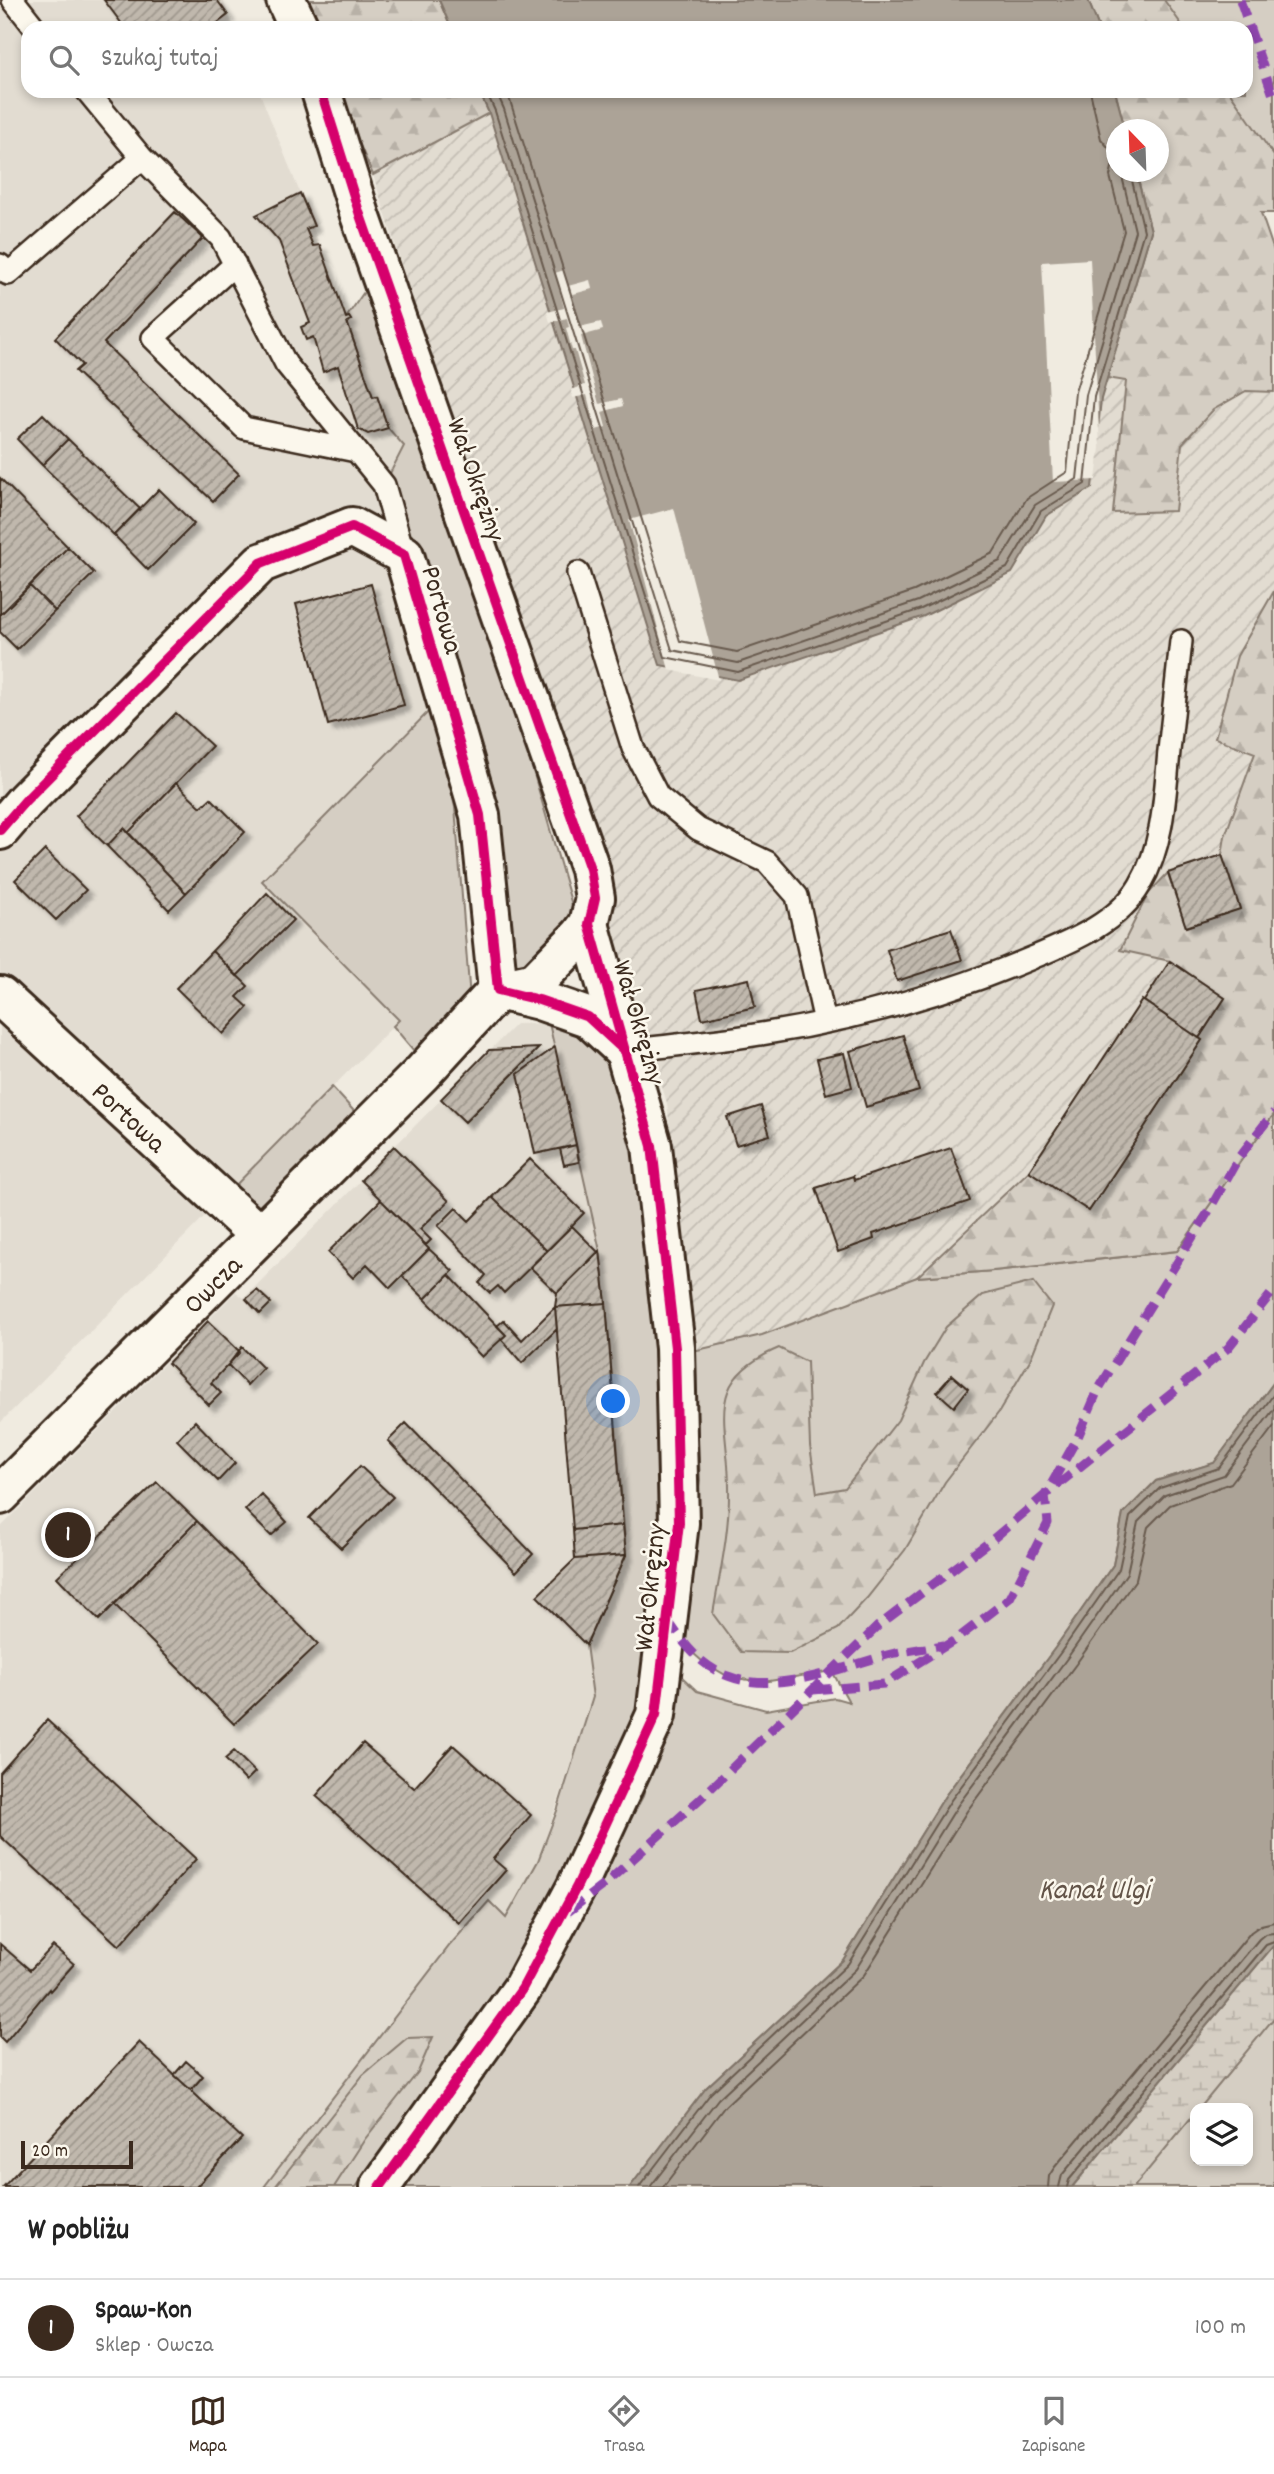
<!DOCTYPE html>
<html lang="pl">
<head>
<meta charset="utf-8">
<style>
  body { margin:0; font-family:Dekko,sans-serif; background:#f2f2f2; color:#222 }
  .controls { position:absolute; right:21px; bottom:21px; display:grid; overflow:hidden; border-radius:14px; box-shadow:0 4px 10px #0003 }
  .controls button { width:63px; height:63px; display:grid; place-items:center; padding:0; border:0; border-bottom:2px solid #e0e0e0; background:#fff; color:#222; font:35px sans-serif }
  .compass { position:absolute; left:1106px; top:119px; width:63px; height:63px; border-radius:50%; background:#fff; box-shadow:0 4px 10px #0003; rotate:337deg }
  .scale { position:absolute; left:21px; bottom:18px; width:112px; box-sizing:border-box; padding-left:7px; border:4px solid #3b2a1e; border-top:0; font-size:19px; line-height:24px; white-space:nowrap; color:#3b2a1e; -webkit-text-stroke:5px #fbf7ec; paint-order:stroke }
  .you { position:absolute; left:614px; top:1402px; width:24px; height:24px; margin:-18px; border:5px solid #fff; border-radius:50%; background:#1a73e8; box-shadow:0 0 0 10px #1a73e833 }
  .badge { display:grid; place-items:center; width:46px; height:46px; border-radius:50%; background:#3b2a1e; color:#fff; font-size:23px; font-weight:700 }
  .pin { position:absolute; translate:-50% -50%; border:4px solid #fff; box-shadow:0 2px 7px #0006 }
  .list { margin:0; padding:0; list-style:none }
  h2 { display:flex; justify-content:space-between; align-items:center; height:91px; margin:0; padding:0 28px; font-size:30px }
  h2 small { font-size:23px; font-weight:400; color:#767676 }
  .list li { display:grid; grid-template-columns:46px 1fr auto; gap:21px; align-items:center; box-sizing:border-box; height:98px; padding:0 28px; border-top:2px solid #e0e0e0 }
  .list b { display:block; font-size:26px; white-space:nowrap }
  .list p { margin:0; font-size:23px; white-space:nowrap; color:#767676 }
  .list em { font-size:23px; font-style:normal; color:#767676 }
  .icon { flex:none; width:38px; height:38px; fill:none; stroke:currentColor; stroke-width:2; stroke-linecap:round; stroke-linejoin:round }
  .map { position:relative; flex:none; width:1274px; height:2187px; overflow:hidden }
  .search { position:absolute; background:#fff; box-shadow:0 4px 10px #0003; left:21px; right:21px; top:21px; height:77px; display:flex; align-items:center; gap:18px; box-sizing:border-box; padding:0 24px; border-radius:21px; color:#767676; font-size:26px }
  .sheet { height:189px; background:#fff }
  nav { display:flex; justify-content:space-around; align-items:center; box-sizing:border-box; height:98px; border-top:2px solid #e0e0e0; background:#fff; font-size:19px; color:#767676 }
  nav a { display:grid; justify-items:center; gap:4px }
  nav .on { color:#3b2a1e }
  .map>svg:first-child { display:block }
</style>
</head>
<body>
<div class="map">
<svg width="1274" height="2187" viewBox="0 0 1274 2187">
  <defs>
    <pattern id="industrial-furrows" width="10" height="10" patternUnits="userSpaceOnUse" patternTransform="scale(1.75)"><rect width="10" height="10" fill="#e2dcd1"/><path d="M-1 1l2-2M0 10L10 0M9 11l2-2" fill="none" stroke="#c3bdb3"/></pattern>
    <pattern id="forest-firs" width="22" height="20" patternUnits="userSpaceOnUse" patternTransform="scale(1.75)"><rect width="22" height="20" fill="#d5cec3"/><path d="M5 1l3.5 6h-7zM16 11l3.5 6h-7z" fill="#b8b1a7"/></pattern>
    <pattern id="wetland-marsh" width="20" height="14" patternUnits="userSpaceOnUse" patternTransform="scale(1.75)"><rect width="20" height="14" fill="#d5cec3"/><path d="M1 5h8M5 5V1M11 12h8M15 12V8" fill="none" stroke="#b8b1a7"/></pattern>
    <pattern id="building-hatch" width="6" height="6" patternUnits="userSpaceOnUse" patternTransform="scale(1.75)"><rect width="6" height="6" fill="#c0b8ad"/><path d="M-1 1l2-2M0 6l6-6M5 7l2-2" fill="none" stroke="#9d968c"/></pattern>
    <filter id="shadow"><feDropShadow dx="6" dy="6" stdDeviation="2" flood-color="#0004"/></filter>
  </defs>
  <rect width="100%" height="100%" fill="#f0ebe0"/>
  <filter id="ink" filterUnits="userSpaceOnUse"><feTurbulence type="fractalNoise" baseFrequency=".0143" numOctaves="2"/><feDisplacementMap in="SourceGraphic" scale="14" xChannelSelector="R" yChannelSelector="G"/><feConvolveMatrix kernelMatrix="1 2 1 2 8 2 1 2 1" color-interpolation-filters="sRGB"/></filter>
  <g filter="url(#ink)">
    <path fill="#e2dcd1" d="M0 0H223L234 28H28V91H259L300 193 388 428 404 446 384 485 433 707 262 881 399 1020 0 1423Z
      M549 1023 600 1251 606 1303 626 1555 586 1645 593 1697 538 1861 506 1918 488 1902 450 1945 264 2187H0V1528L236 1292 244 1298 516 1024Z"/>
    <path fill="url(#industrial-furrows)" d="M489 113 660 665 738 680 924 616 1012 573 1046 516 1092 488 1101 399 1151 231 1274 251V1114L1177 1251 993 1271 917 1277 762 1335 693 1351 667 1103 641 1018 595 898 484 524 373 175Z"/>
    <path fill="#d5cec3" stroke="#887c70" stroke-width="2" fill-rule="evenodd" d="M1162 0H1274V164L1224 91H1246V28H1181Z
      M375 276 470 553 574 912 569 929 498 990 480 815 384 485 404 446 388 428 377 396 373 397 347 322 351 320 349 317 346 318Z
      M433 707 455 807 471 1012 420 1058 393 1026 399 1020 262 881Z
      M549 1023 613 1049 652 1146 669 1418 644 1693 592 1838 543 1930 356 2187H264L450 1945 489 1901 506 1918 538 1861 558 1808 593 1697 586 1645 626 1555 606 1303 600 1251Z
      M332 1087 363 1121 252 1224 224 1197Z
      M1274 1114V1382L1214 1463 1156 1481 1123 1514 1113 1565 1055 1648 945 1796 843 1960 706 2088 630 2187H392L560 1950 643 1796 680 1675 697 1691 766 1710 835 1698 849 1702 832 1671 763 1682 729 1677 703 1662 684 1645 678 1623 700 1480 693 1351 762 1335 917 1277 993 1271 1177 1251Z
      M1274 1945V2187H1072ZM1195 2108H1248V2161H1195Z"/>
    <path fill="url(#forest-firs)" stroke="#887c70" stroke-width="2" d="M295 0H439L451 28H308Z
      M1088 0H1164L1184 28H1099Z
      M336 91H479L489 113 373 175Z
      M1115 91H1229L1274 156V213H1261L1274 251V392L1246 391 1213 410 1182 444 1175 511 1113 513 1126 381 1107 378 1151 231 1136 172H1158V130L1125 129Z
      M1274 591V1114L1177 1251 993 1271 917 1277 1029 1171 1089 1210 1202 1040 1199 1038 1225 998 1170 961 1120 950 1148 894 1168 873 1186 927 1240 908 1222 855 1225 836 1255 753 1215 738 1237 656Z
      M1033 1282 1052 1306 1030 1360 999 1412 945 1482 905 1550 867 1598 838 1629 790 1653 741 1652 713 1614C720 1572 730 1530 729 1487 729 1422 701 1381 779 1348L807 1362 810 1446 817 1493 845 1488 898 1420 924 1363 946 1327 983 1295Z
      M433 2037 418 2072 365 2139 334 2187H275L363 2075 407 2038Z"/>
    <path fill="url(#wetland-marsh)" stroke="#887c70" stroke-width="2" d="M1274 1945V2018L1200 2108H1195V2113L1134 2187H1072Z"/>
    <path fill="#aca397" stroke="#7f7367" stroke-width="2" d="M439 0H1088L1099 28H451Z
      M479 91H1115L1125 129 1116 130V172H1136L1151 231 1101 399 1092 488 1046 516 1012 573 924 616 738 680 660 665 489 113Z
      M1274 1382V1945L1072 2187H630L706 2088 843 1960 945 1796 1055 1648 1113 1565 1123 1514 1156 1481 1214 1463Z"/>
    <path fill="#f0ebe0" d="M1090 259 1100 448 1096 480 1053 482 1042 262Z
      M564 270 568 286 590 280 592 289 570 295 579 327 601 322 603 330 581 336 599 404 621 399 623 406 602 412 606 427 596 430 587 395 573 398 571 390 585 385 575 350H572L566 328 569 327 567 318 550 322 547 312 564 308 555 273Z
      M674 508 719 680 669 670 629 520Z"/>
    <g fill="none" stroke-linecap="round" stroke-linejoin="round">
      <path stroke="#685a4e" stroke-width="2" d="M486 91 495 111 665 657 738 672 921 609 1007 568 1041 511 1085 484 1094 397 1144 231 1130 172
        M496 91 504 109 672 650 738 663 918 601 1000 561 1035 505 1077 479 1086 395 1135 231 1121 172
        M507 91 680 641 737 652 914 591 993 553 1027 498 1067 472 1075 392 1124 231 1110 176 1115 155 1101 139 1090 91
        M639 2187 711 2093 848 1964 951 1800 1061 1652 1119 1569 1130 1517 1160 1488 1219 1468 1274 1394
        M650 2187 718 2099 856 1969 958 1805 1068 1657 1127 1573 1138 1522 1165 1495 1224 1475 1274 1409
        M663 2187 725 2106 864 1975 967 1811 1076 1664 1136 1579 1148 1527 1170 1505 1231 1483 1274 1426
        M1048 2187 1049 2176 1054 2168 1251 1932 1261 1925 1274 1922
        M1059 2187 1062 2175 1259 1939 1265 1934 1274 1933
        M1067 2187 1069 2180 1266 1945 1274 1942"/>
    </g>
    <path fill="url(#building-hatch)" stroke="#3b2a1e" stroke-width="2" filter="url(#shadow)" d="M104 0H217L228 15 211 28H125Z
      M300 193 314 226 306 229 313 246 320 245 346 318 349 317 351 320 347 322 373 397 377 396 388 428 368 434 358 429 338 366 323 372 313 337 306 340 301 327 310 323 279 241 256 215Z
      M175 212 203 238 104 343 239 474 213 501 75 371 82 365 55 338Z
      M43 414 68 439 42 465 17 439Z
      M68 439 140 509 114 535 42 465Z
      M0 478 68 547 0 615Z
      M159 489 194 524 148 570 114 535Z
      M68 547 94 573 55 611 30 586Z
      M371 584 404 705 328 725 296 604Z
      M30 586 55 611 17 649 0 632V615Z
      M176 713 212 746 128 833 124 828 107 846 76 816Z
      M176 783 201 807 211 798 245 832 186 893 128 833Z
      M124 828 186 893 169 910 107 846Z
      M45 850 86 890 56 920 15 880Z
      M1222 855 1240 909 1186 927 1168 873Z
      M267 893 293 920 237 976 212 951Z
      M951 929 962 960 897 981 887 950Z
      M212 951 248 986 237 997 248 1007 223 1034 176 988Z
      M1170 961 1225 998 1199 1038 1144 1001Z
      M749 979 755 1007 702 1019 696 990Z
      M1142 1000 1202 1040 1089 1211 1029 1171Z
      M903 1035 919 1091 866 1107 850 1051Z
      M555 1047 576 1145 535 1154 518 1074Z
      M539 1048 465 1122 441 1099 489 1050Z
      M844 1053 852 1087 826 1094 817 1059Z
      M761 1106 770 1135 736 1145 727 1117Z
      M576 1145 579 1162 564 1165 560 1149Z
      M394 1146 449 1201 420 1229 431 1240 426 1245 361 1180Z
      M951 1148 970 1201 873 1234 874 1239 838 1252 816 1188 853 1176 854 1180Z
      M530 1159 584 1213 547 1251 492 1197Z
      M492 1197 547 1251 504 1293 498 1286 490 1293 479 1283 486 1275 438 1226 456 1208 469 1221Z
      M381 1200 429 1249 390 1288 367 1264 353 1278 328 1252Z
      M572 1226 598 1252 557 1293 530 1267Z
      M429 1249 453 1271 425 1299 402 1276Z
      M600 1251 606 1303 555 1307 557 1293Z
      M449 1275 506 1335 482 1357 425 1299Z
      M257 1290 271 1303 260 1314 246 1299Z
      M606 1303 623 1525 573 1530 555 1307Z
      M555 1307 557 1329 522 1363 501 1339 506 1335 497 1326 504 1320 522 1340Z
      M208 1321 240 1352 211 1383 221 1393 209 1405 168 1363Z
      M242 1347 263 1368 247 1385 228 1365Z
      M952 1375 968 1389 954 1407 937 1392Z
      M195 1421 235 1463 218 1481 177 1440Z
      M406 1423 533 1554 516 1572 388 1441Z
      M360 1466 393 1497 341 1548 309 1518Z
      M157 1482 197 1521 99 1620 57 1577Z
      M261 1494 287 1522 271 1536 245 1510Z
      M197 1521 318 1644 234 1724 114 1604Z
      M623 1525 626 1555 575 1559 573 1530Z
      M626 1555 586 1645 537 1596 575 1559Z
      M47 1720 196 1859 119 1946 0 1836V1773Z
      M363 1743 414 1788 453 1745 531 1815 493 1859 506 1870 459 1923 316 1796Z
      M234 1751 255 1772 246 1781 225 1759Z
      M0 1944 30 1970 53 1946 74 1964 50 1991 49 1989 5 2042 0 2037Z
      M139 2042 242 2138 196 2187H3Z
      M186 2061 203 2076 191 2090 174 2075Z"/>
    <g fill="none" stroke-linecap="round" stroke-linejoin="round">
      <g stroke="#3b2a1e" stroke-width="26">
        <path id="service" d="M13 0 35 28
          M87 91 142 158
          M235 264 153 338 244 428 356 451
          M0 265 8 274 142 158 221 238 286 364 384 485 404 555
          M578 573 633 748 658 796 698 829 767 862 797 896 825 1022
          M625 1051C672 1045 720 1041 767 1033 857 1019 948 993 1032 958 1070 942 1118 923 1140 885 1163 846 1165 796 1169 751 1173 714 1177 678 1181 641"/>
      </g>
      <g stroke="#3b2a1e" stroke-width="44">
        <g id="minor">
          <path d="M286 0 299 28"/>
          <path d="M0 830 25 801 261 563 352 527 404 555 480 815 498 990 539 1000 588 1017 625 1051"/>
          <path id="s1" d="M0 996 259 1235"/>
          <path id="s2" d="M0 1495 422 1073 498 990 535 982 581 935 589 924 595 898 590 869 360 215 321 91"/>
          <path d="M380 2187 522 1989 577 1886 656 1715 679 1523 675 1348 652 1146 589 924"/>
        </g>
      </g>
      <use href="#service" stroke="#fbf7ec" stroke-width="21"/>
      <use href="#minor" stroke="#fbf7ec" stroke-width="38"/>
      <path stroke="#8e44ad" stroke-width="9" stroke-dasharray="18 9" stroke-linecap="butt" d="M1240 0 1274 98
        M667 1619C683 1643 700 1666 728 1676 779 1696 846 1665 895 1653 911 1650 927 1648 943 1645
        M813 1690 884 1684 958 1638 1010 1598 1048 1523 1045 1495 1228 1348 1274 1290
        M568 1912 607 1882 700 1799 878 1626 993 1539 1045 1495 1078 1437 1098 1390 1207 1214 1239 1157 1274 1112"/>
      <g stroke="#fbf7ec" stroke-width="15">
        <path id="cycleway" d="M321 91 360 215 590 869 595 898 589 924 652 1146 675 1348 679 1523 656 1715 577 1886 522 1989 380 2187
          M0 830 25 801 261 563 352 527 404 555 480 815 498 990 539 1000 588 1017 625 1051"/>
      </g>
      <use href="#cycleway" stroke="#d6006c" stroke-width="10"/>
    </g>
  </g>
  <g text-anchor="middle" stroke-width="5" stroke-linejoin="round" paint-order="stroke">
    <g font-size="28" fill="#3b2a1e" stroke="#fbf7ec">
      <text transform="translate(478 479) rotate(71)" y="10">Wał Okrężny</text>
      <text transform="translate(444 609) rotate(74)" y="10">Portowa</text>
      <text transform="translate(641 1022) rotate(74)" y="10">Wał Okrężny</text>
      <text dy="10" stroke="none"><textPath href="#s1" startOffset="177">Portowa</textPath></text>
      <text dy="10" stroke="none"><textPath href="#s2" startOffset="299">Owcza</textPath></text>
      <text transform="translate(648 1587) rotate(-84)" y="10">Wał Okrężny</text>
    </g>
    <g font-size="30" font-style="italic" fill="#635448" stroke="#fbf7ec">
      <text x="1094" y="1898">Kanał Ulgi</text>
    </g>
  </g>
</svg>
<div class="controls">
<button><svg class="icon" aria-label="layers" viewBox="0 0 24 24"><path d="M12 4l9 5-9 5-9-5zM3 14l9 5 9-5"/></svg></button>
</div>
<svg class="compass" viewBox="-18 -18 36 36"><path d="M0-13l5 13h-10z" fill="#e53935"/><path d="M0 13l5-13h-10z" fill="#767676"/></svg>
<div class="scale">20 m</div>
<div class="you"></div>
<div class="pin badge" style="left:68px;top:1535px">1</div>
<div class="search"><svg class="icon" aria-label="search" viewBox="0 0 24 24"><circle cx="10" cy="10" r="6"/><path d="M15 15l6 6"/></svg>Szukaj tutaj</div>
</div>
<section class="sheet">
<h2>W pobliżu<small></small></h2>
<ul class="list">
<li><span class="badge">1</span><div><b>Spaw-Kon</b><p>Sklep · Owcza</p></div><em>100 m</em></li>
</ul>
</section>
<nav>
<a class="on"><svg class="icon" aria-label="map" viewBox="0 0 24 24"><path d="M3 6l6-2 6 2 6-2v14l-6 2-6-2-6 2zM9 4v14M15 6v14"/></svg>Mapa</a>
<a><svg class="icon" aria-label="directions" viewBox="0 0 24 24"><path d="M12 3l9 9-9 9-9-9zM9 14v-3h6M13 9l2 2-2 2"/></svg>Trasa</a>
<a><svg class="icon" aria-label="saved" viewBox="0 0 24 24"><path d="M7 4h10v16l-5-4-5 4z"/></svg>Zapisane</a>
</nav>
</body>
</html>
